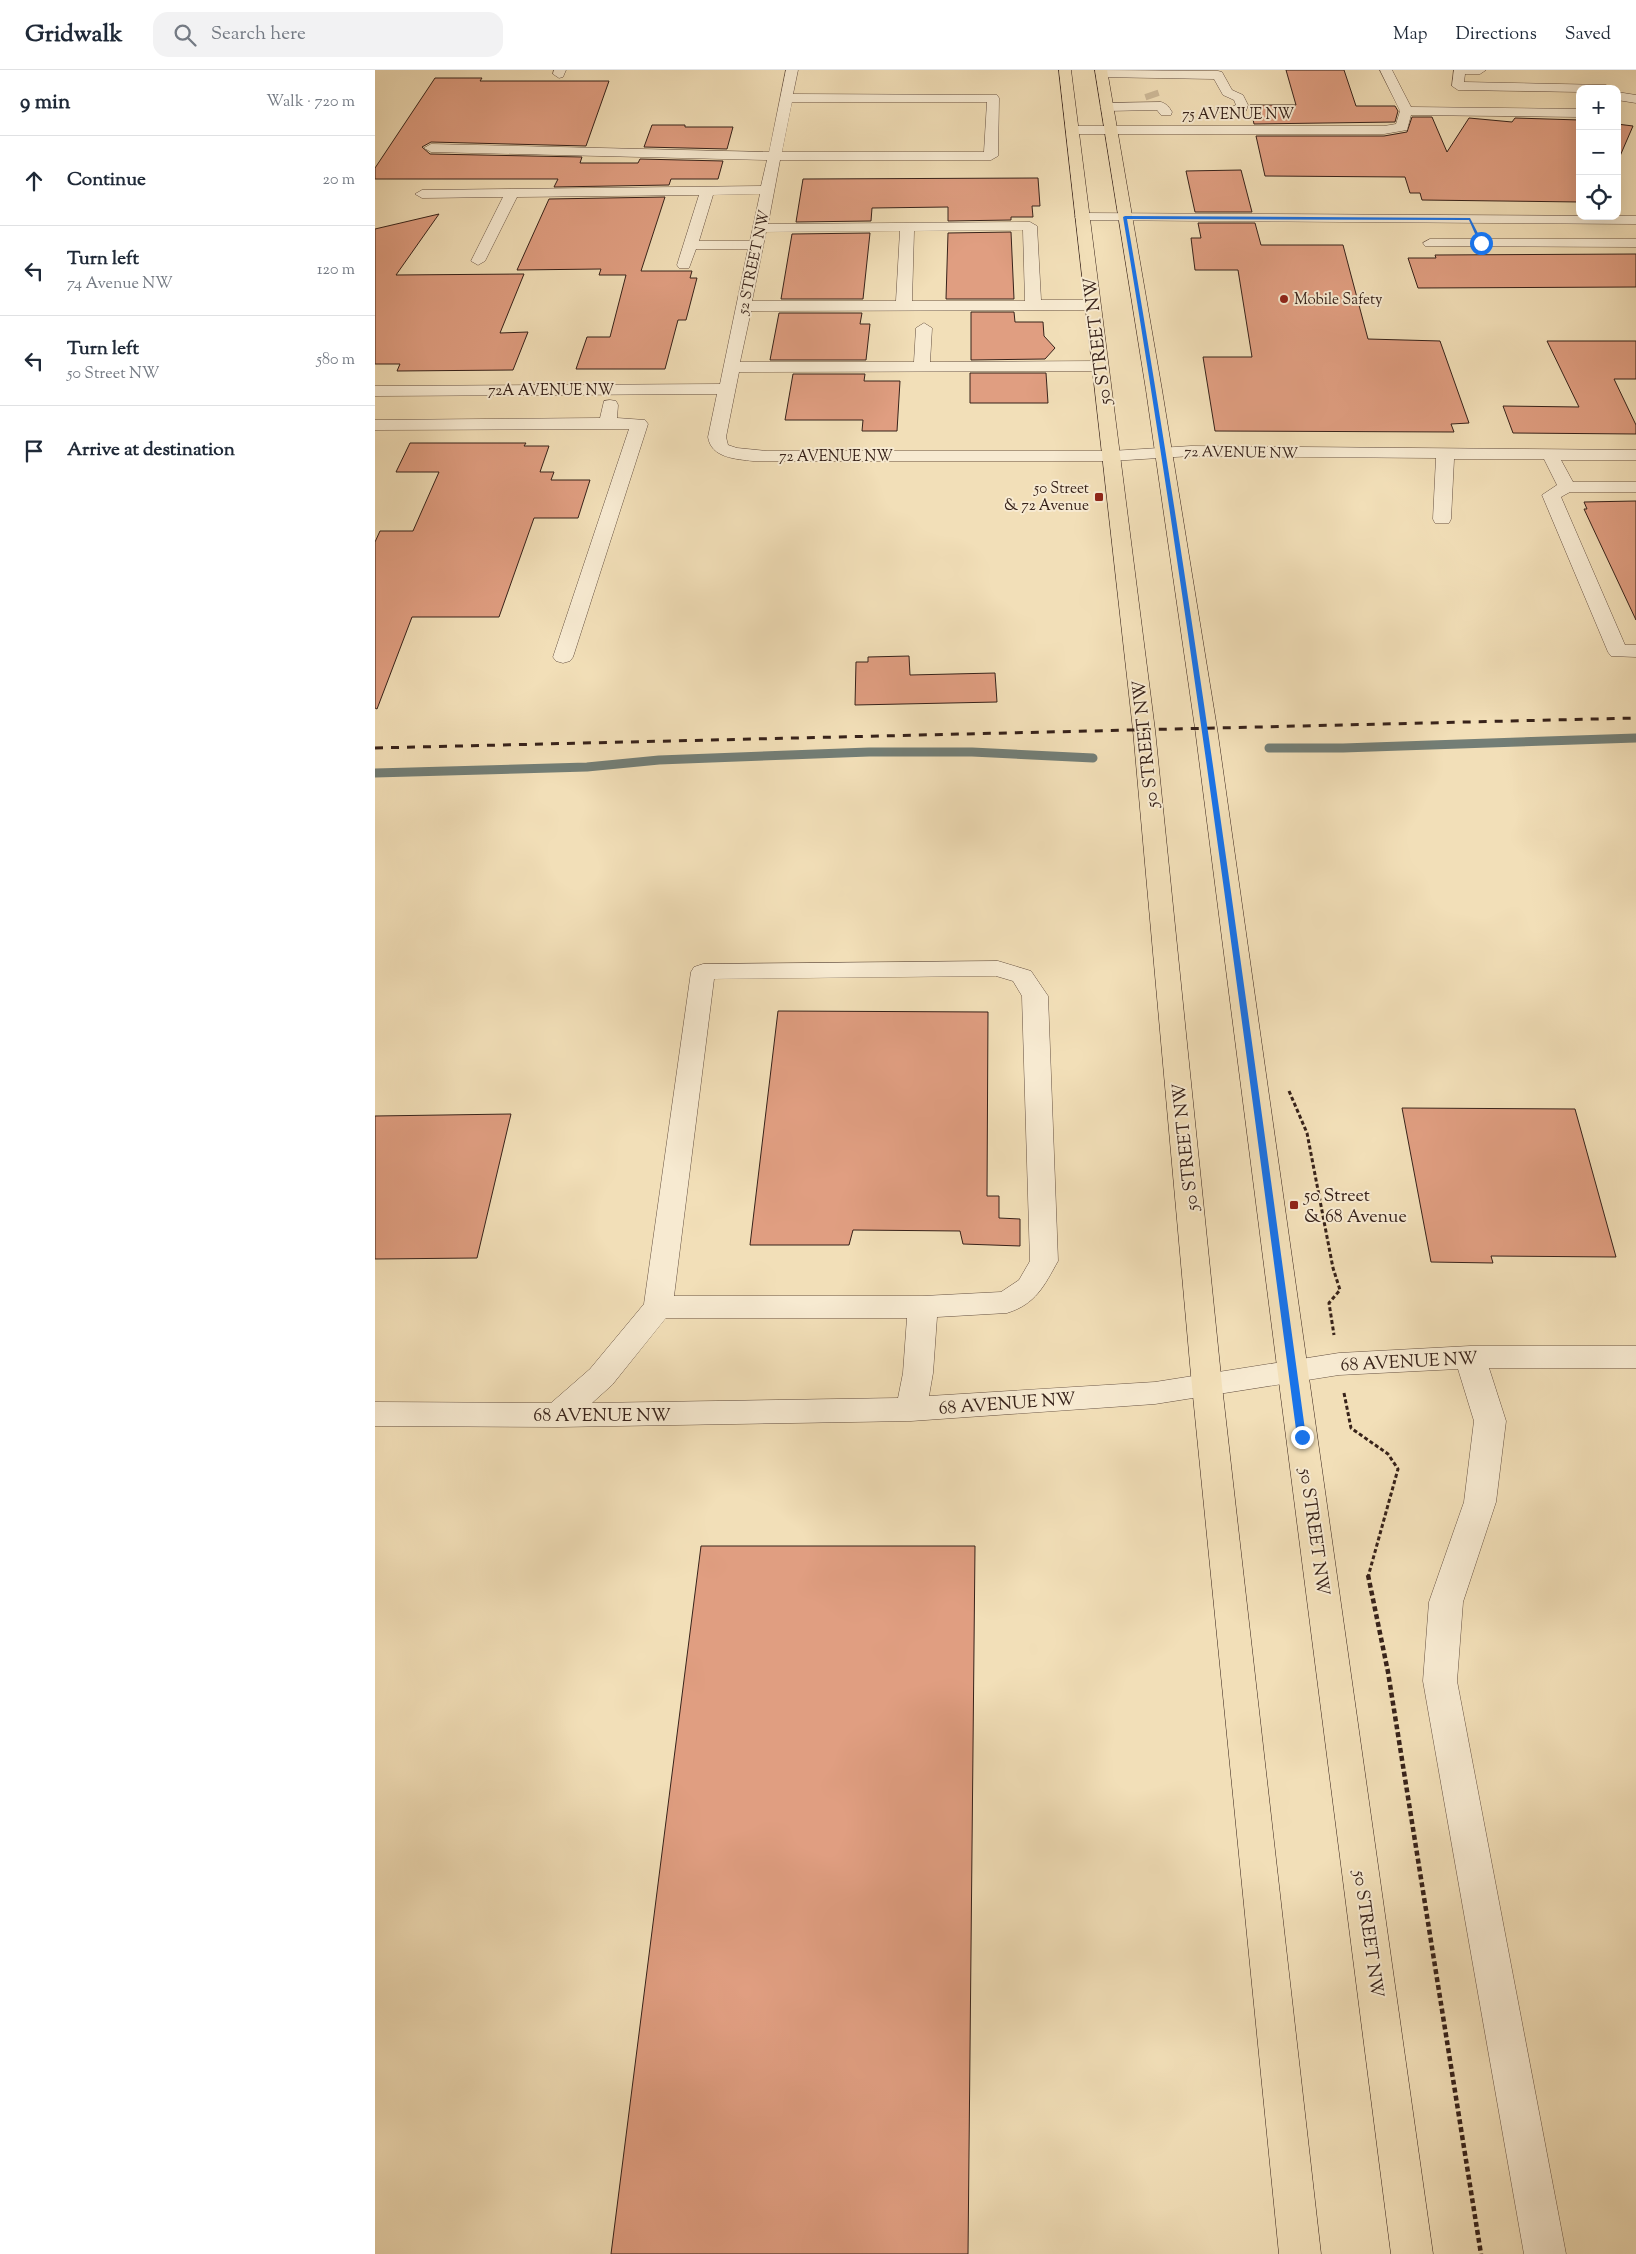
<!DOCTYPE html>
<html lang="en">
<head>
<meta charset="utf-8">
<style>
  body { margin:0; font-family:"Sorts Mill Goudy",serif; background:#f2f2f3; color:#1f2937 }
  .controls { position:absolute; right:15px; top:15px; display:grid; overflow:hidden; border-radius:10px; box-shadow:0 5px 20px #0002 }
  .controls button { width:45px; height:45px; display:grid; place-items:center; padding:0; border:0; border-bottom:1px solid #e0e1e3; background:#fff; color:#1f2937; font:25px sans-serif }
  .stop { position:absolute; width:15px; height:15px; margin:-11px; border:4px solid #1a73e8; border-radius:50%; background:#fff }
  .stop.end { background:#1a73e8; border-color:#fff; box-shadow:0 1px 5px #0008 }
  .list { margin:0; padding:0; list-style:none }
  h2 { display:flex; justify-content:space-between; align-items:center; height:65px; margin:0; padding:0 20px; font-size:21px }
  h2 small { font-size:16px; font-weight:400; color:#747a83 }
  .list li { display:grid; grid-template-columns:32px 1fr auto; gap:15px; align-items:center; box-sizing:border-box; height:90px; padding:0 20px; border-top:1px solid #e0e1e3 }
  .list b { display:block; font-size:19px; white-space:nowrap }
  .list p { margin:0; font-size:16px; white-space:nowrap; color:#747a83 }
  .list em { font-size:16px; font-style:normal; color:#747a83 }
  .icon { flex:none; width:28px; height:28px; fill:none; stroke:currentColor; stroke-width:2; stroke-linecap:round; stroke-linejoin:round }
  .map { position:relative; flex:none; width:1261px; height:2184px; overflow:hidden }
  header { display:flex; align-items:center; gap:30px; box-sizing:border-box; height:70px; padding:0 25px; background:#fff; border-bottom:1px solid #e0e1e3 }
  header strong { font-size:24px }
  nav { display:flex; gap:28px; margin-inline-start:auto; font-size:18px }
  .search { width:350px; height:45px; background:#f2f2f3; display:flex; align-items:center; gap:12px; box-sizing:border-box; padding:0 18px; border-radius:15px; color:#747a83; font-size:19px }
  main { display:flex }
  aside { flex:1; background:#fff }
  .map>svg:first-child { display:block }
</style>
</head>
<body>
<header>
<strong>Gridwalk</strong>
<div class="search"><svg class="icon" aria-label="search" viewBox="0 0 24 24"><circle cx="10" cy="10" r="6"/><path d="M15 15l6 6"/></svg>Search here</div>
<nav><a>Map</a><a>Directions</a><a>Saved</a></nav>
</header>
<main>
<aside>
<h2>9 min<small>Walk · 720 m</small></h2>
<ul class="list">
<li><svg class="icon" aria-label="ahead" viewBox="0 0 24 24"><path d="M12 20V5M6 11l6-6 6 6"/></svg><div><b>Continue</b></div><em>20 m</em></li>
<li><svg class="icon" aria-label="left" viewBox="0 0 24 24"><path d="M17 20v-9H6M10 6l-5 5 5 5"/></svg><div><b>Turn left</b><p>74 Avenue NW</p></div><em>120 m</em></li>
<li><svg class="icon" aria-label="left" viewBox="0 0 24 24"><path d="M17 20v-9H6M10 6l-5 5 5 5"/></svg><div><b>Turn left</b><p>50 Street NW</p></div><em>580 m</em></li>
<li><svg class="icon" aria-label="arrive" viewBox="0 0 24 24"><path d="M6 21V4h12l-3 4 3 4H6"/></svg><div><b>Arrive at destination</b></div></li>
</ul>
</aside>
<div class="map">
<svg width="1261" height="2184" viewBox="0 0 1261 2184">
  <rect width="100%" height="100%" fill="#f2dfb8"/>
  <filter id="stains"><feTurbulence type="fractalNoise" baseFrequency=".004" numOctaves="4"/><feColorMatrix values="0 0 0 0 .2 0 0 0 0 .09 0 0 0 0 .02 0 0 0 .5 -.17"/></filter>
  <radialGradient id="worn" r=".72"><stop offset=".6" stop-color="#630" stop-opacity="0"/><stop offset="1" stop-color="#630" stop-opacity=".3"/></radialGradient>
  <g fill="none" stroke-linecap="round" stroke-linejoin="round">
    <path stroke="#737e76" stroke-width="9" d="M894 678H968L1261 668
      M0 703 212 697 284 690 494 682H597L718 688"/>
  </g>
  <path fill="#e09e81" stroke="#37221a" d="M911 0H969L981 36H1020L1023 41 1020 52 879 54 875 35H921Z
    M60 8H107L105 11H234L211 76 56 72 47 77 55 84 207 87 205 93H263L265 89 348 91 343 109H296L294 115 179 117 183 109H0V98Z
    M1037 47H1057L1072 82 1094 48 1137 52 1140 48 1205 50V132L1047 130 1045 123H1035L1030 107 890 106 881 66H1009L1032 62Z
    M1242 54 1258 56 1242 93Z
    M277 55H310V57H358L352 79 269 77Z
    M866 100 877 142H820L811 101Z
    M663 108 665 136H657L658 147H636V150L573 151V137L497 138 496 151 421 152 428 109Z
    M290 127 266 201H317L315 208H322L311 250H303L290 299H201L212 267H235L251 205H224L226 199 142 200 174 129Z
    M64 144 21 205 149 204 125 263 153 262 138 300 22 301 25 294H0V159Z
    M823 153H880L886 175H968L993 269 1065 271 1094 353 1076 354 1079 362 840 361 828 287H877L863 200H820L816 168H826Z
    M636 162 639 229H571L573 163Z
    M495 163 488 229H406L417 164Z
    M1261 184V217L1043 218 1033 188H1061L1060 185Z
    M596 242H639L640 252H668L669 266 680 278 670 289 596 290Z
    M404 243H487L485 254H495L491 290H395Z
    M1172 271H1261V309H1239L1261 355V364L1138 363 1128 336 1204 337Z
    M595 303H671L673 333H595Z
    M418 304H490L489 311H525L522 361H487L488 350H410Z
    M35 373H151L149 376H174L165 402H179L176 410H215L203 448H159L124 547H37L2 639 0 638V472L5 461H38L64 402H21Z
    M1261 431V550L1209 439H1212L1209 432Z
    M534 586 535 605 620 603 622 632 480 635 481 592H493V587Z
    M403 941 613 942 612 1126H624V1148L645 1149V1176L588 1174 585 1161 478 1160 474 1175H375Z
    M1027 1038 1200 1039 1241 1187 1116 1186 1118 1193 1056 1192Z
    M136 1044 102 1188 0 1189V1046Z
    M326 1476H600L593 2184H236Z"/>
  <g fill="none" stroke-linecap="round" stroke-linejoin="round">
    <path stroke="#cdb998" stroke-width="14" stroke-dasharray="14 7" stroke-linecap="butt" d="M776 22 778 28"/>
    <g stroke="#665142" stroke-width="1">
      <path id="minor" d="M179 0H191L188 7 184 8 178 4Z
        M411 0H423L418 24 622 25 624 28 623 86 616 90H405L393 154 655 152 662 156 666 230H717L725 235 717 240 376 241 365 292H539L541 258 549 253 557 258 555 292 725 291 733 296 725 301 364 302 351 367 353 375 362 378 392 381H736L816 376 1261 380V390H1186L1198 412H1261V422H1195L1186 427 1250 575H1261V587L1236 586 1233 582 1167 425 1182 415 1169 389H1079L1076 449 1074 453H1060L1058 449 1061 388 816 386 736 391H378C361 389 336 388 333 367L342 324 0 326V316L345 314 373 179H321L314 198H304L302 195 324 125 142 127 110 191 103 195 96 191 128 127 47 128 40 124 47 120 386 116 392 90 56 82 49 78 56 74 394 82ZM417 32H612L609 82H407ZM385 124 375 171H324L338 125ZM648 160 650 231H537L539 161ZM525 161 521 231H377L391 162Z
        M727 0 843 1 847 2 857 20 868 25 873 35 871 41 851 46 846 45 845 42 861 35 859 30 848 25 839 9 723 7 721 4 723 1Z
        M1005 0H1017L1036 37 1205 39V47L1036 45 1032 60 1009 64H698L691 60 698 56H1009L1021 54 1025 41Z
        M1079 0H1111L1105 4H1090L1089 12 1231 15 1237 19H1205V22L1083 20 1077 16Z
        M1242 22 1261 25V33L1242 30Z
        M786 32C792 34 794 37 797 42L796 45H786L782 40 731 41 725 37 731 33Z
        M707 143 1261 146V154L702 150 700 147Z
        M1055 169H1261V177L1050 176 1048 173Z
        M235 330 241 331 243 335 242 348 270 350 273 354 198 587 195 591 188 593 181 591 178 587 254 359 0 360V350L225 348 229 331Z
        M623 891 656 901 673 926 683 1191C669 1216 661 1234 632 1243L562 1247 558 1303 554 1326 780 1312 964 1283 1095 1276H1261V1298H1114L1131 1351 1121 1432 1088 1532 1082 1611 1191 2184H1149L1048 1611 1054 1532 1089 1432 1099 1351 1083 1299 964 1305 780 1334 536 1351 183 1357 0 1356V1332L176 1333 215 1299 269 1234 316 902 319 897 328 894ZM621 906 638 911 647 926 655 1191 644 1210 626 1222 548 1226H299L339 909ZM291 1248H532L528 1303 523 1328 217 1333 237 1315Z"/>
    </g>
    <g stroke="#37221a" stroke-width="1">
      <path id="major" d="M684 0H696L780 660 847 1316 946 2184H904L817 1316 758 660Z
        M720 0H732L787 320 842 658 1058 2184H1016L820 658 771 320Z"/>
    </g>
    <path stroke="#37221a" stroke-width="3" stroke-dasharray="4 2.5" stroke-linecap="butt" d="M914 1021 932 1063 958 1198 965 1220 954 1233 959 1265
      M969 1323 976 1358 1013 1384 1023 1399 993 1507"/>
    <path stroke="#37221a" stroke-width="4.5" stroke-dasharray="5 3" stroke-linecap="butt" d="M993 1505 1013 1602 1106 2184"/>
    <use href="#minor" fill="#f7ead1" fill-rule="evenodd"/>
    <use href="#major" fill="#f2dfb8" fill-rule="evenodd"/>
    <path stroke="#37221a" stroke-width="3" stroke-dasharray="8 8" stroke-linecap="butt" d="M0 678 1261 648"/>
  </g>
  <path fill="#1a73e8" d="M750 146 1095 148 1108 173H1104L1094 150 752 149C822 553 875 960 931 1367L927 1370 922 1367C868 960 816 552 748 147Z"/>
  <g fill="#8f2418" stroke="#f7ead1" stroke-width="2">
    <circle cx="909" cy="229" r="5"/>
    <rect x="719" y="422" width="10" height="10" rx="2.5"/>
    <rect x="914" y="1130" width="10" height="10" rx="2.5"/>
  </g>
  <g text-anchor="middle" stroke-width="4" stroke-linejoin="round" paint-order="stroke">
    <g font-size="15" fill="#37221a" stroke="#f7ead1">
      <text x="863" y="49">75 AVENUE NW</text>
      <text transform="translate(378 192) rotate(-78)" y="5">52 STREET NW</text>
      <text x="176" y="325">72A AVENUE NW</text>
      <text transform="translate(866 382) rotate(1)" y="5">72 AVENUE NW</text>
      <text x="461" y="391">72 AVENUE NW</text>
    </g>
    <g font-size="15" fill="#37221a" stroke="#f7ead1" text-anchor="start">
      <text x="919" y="234">Mobile Safety</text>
      <text x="714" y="423" text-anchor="end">50 Street<tspan x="714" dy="17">&amp; 72 Avenue</tspan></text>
    </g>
    <g font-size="18" fill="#37221a" stroke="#f7ead1">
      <text transform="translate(722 271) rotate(-97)" y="6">50 STREET NW</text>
      <text transform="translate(770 674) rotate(-96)" y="6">50 STREET NW</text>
      <text transform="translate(810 1077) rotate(-96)" y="6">50 STREET NW</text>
      <text transform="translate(1034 1291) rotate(-3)" y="6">68 AVENUE NW</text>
      <text transform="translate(632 1333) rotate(-4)" y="6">68 AVENUE NW</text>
      <text x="227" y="1351">68 AVENUE NW</text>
      <text transform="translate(940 1462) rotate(82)" y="6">50 STREET NW</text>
      <text transform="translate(994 1864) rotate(82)" y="6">50 STREET NW</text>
    </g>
    <g font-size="18" fill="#37221a" stroke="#f7ead1" text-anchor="start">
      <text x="929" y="1131">50 Street<tspan x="929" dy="21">&amp; 68 Avenue</tspan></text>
    </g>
  </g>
  <rect width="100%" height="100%" filter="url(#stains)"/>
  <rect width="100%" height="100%" fill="url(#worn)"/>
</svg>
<div class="controls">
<button>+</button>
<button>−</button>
<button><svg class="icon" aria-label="locate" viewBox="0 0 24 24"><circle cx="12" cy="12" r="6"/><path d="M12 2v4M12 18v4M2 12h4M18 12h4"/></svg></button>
</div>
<div class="stop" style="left:1106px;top:173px"></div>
<div class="stop end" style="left:927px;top:1367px"></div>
</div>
</main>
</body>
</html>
